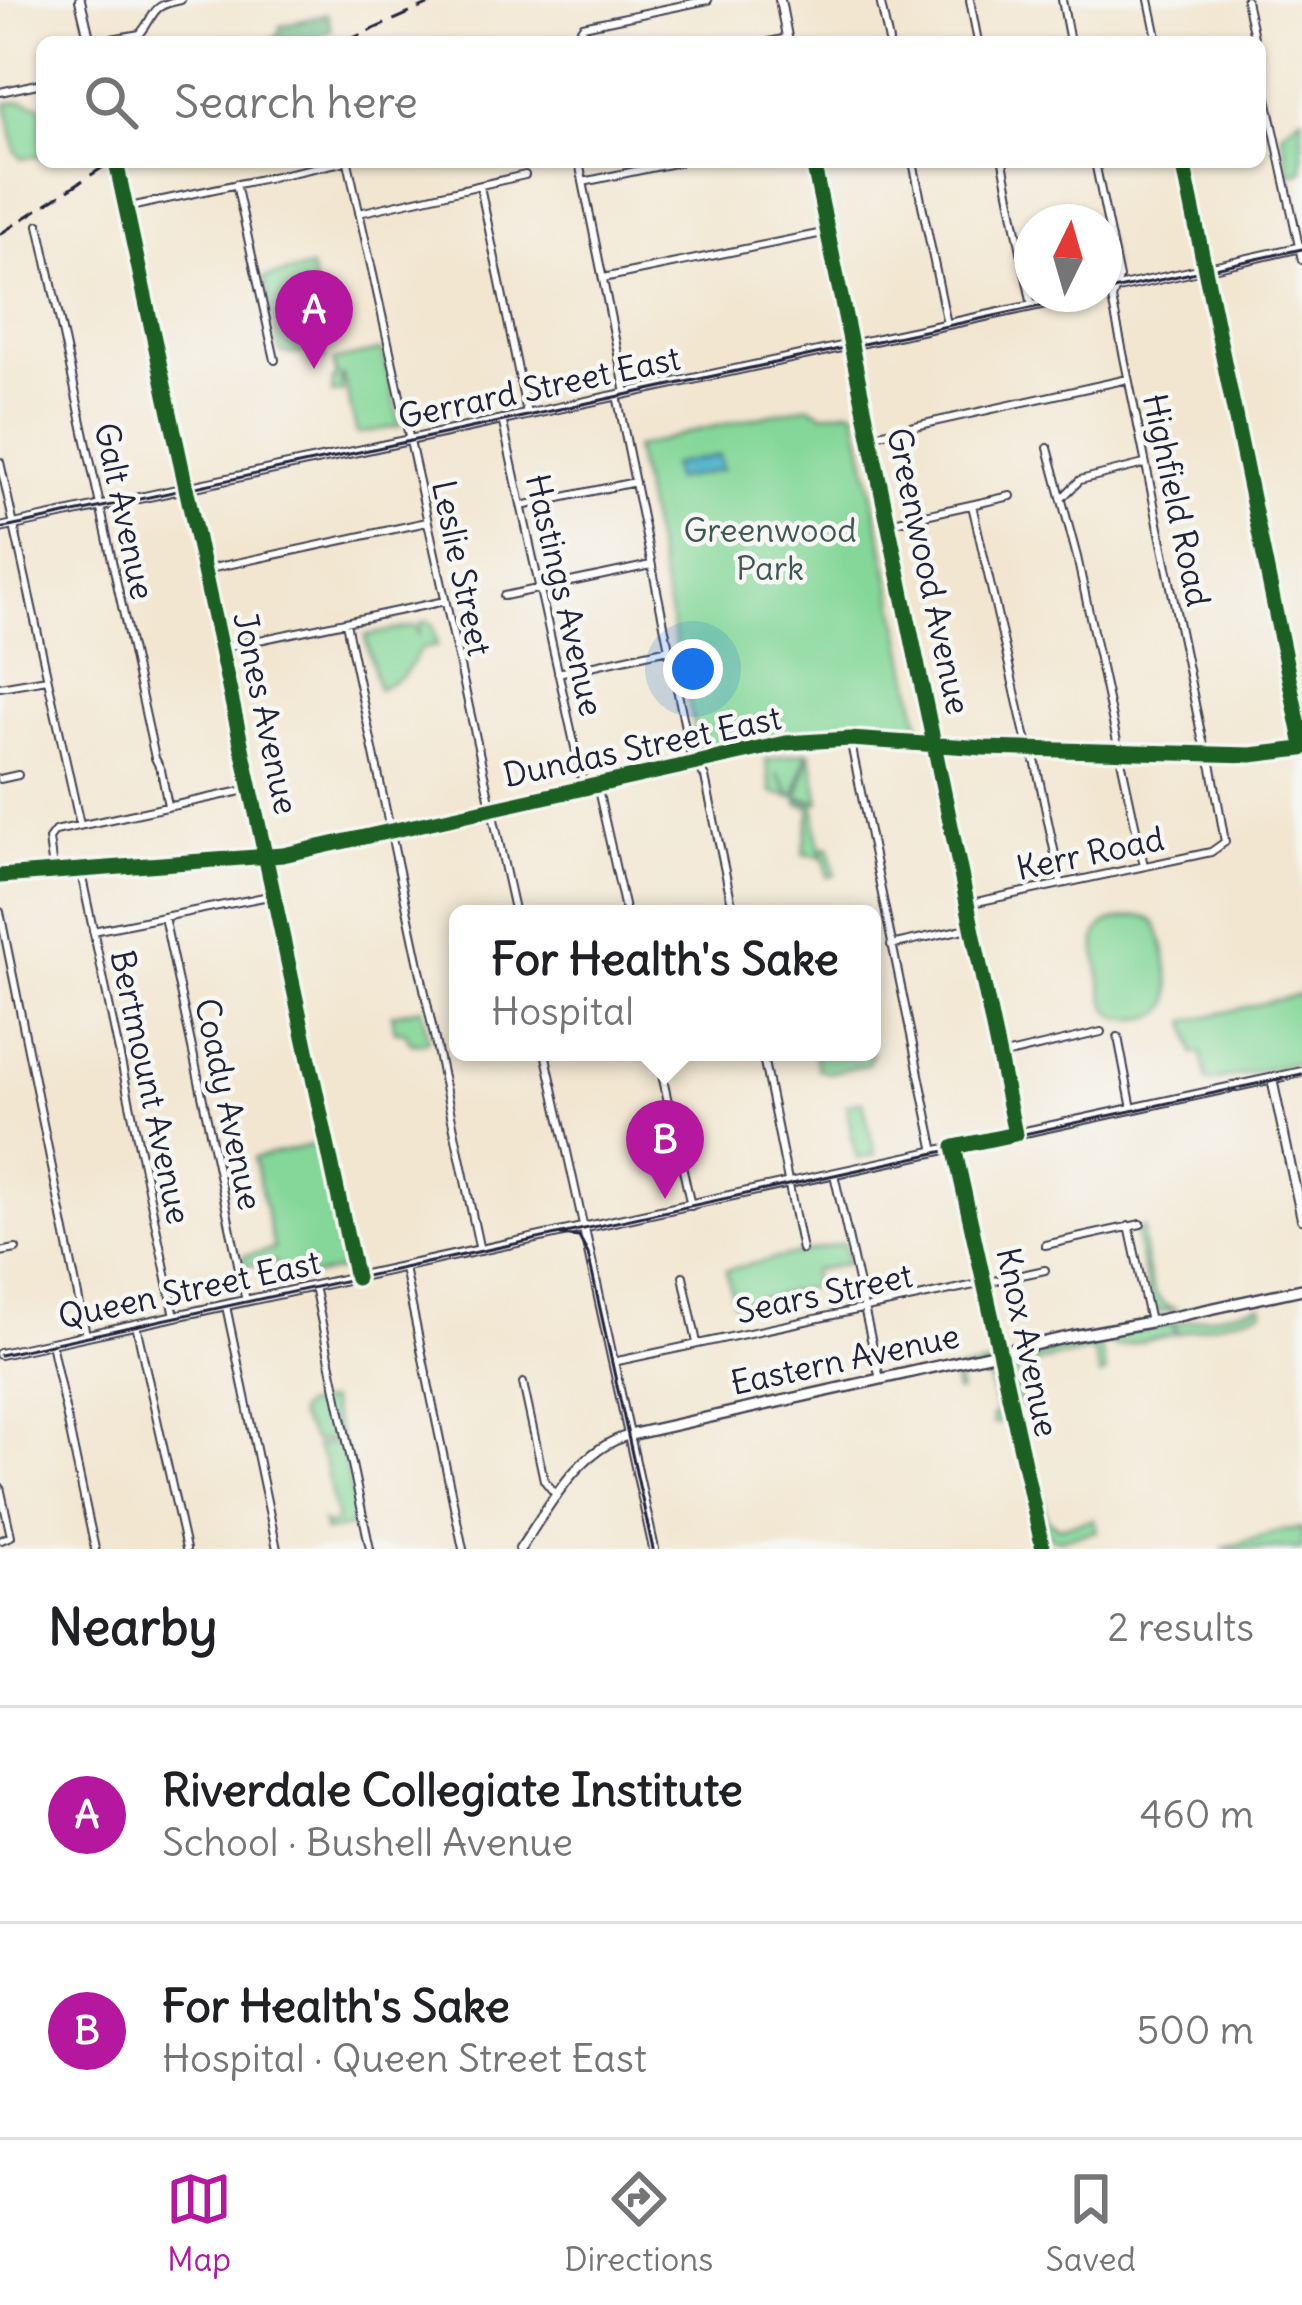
<!DOCTYPE html>
<html lang="en">
<head>
<meta charset="utf-8">
<style>
  body { margin:0; font-family:Delius,sans-serif; background:#f2f2f2; color:#202124 }
  .compass { position:absolute; left:1014px; top:204px; width:108px; height:108px; border-radius:50%; background:#fff; box-shadow:0 3px 9px #0004; rotate:5deg }
  .you { position:absolute; left:693px; top:669px; width:42px; height:42px; margin:-30px; border:9px solid #fff; border-radius:50%; background:#1a73e8; box-shadow:0 0 0 18px #1a73e833 }
  .badge { display:grid; place-items:center; width:78px; height:78px; border-radius:50%; background:#b5179e; color:#fff; font-size:39px; font-weight:700 }
  .pin { position:absolute; translate:-50% -99px; filter:drop-shadow(0 3px 6px #0008) }
  .pin::after { content:''; position:absolute; top:63px; width:42px; height:36px; background:inherit; clip-path:polygon(0 0,100% 0,50% 100%) }
  .popup { position:absolute; left:449px; top:905px; width:432px; height:156px; box-sizing:border-box; display:grid; place-content:center; border-radius:18px; background:#fff; filter:drop-shadow(0 3px 9px #0005); font-size:39px; white-space:nowrap; color:#757577 }
  .popup b { font-size:45px; color:#202124 }
  .popup::after { content:''; position:absolute; left:50%; top:100%; margin-left:-24px; border:24px solid transparent; border-top-color:#fff }
  .list { margin:0; padding:0; list-style:none }
  h2 { display:flex; justify-content:space-between; align-items:center; height:156px; margin:0; padding:0 48px; font-size:51px }
  h2 small { font-size:39px; font-weight:400; color:#757577 }
  .list li { display:grid; grid-template-columns:78px 1fr auto; gap:36px; align-items:center; box-sizing:border-box; height:216px; padding:0 48px; border-top:3px solid #e0e0e0 }
  .list b { display:block; font-size:45px; white-space:nowrap }
  .list p { margin:0; font-size:39px; white-space:nowrap; color:#757577 }
  .list em { font-size:39px; font-style:normal; color:#757577 }
  .icon { flex:none; width:66px; height:66px; fill:none; stroke:currentColor; stroke-width:2; stroke-linecap:round; stroke-linejoin:round }
  .map { position:relative; flex:none; width:1302px; height:1549px; overflow:hidden }
  .search { position:absolute; background:#fff; box-shadow:0 3px 9px #0004; left:36px; right:36px; top:36px; height:132px; display:flex; align-items:center; gap:30px; box-sizing:border-box; padding:0 42px; border-radius:18px; color:#757577; font-size:45px }
  .sheet { height:588px; background:#fff }
  nav { display:flex; justify-content:space-around; align-items:center; box-sizing:border-box; height:168px; border-top:3px solid #e0e0e0; background:#fff; font-size:33px; color:#757577 }
  nav a { display:grid; justify-items:center; gap:6px }
  nav .on { color:#b5179e }
  .map>svg:first-child { display:block }
</style>
</head>
<body>
<div class="map">
<svg width="1302" height="1549" viewBox="0 0 1302 1549">
  <rect width="100%" height="100%" fill="#f6f6f2"/>
  <filter id="ink" filterUnits="userSpaceOnUse"><feTurbulence type="fractalNoise" baseFrequency=".00833" numOctaves="2"/><feDisplacementMap in="SourceGraphic" scale="24" xChannelSelector="R" yChannelSelector="G"/><feConvolveMatrix kernelMatrix="1 2 1 2 8 2 1 2 1" color-interpolation-filters="sRGB"/></filter>
  <filter id="wash" filterUnits="userSpaceOnUse"><feTurbulence type="fractalNoise" baseFrequency=".004" numOctaves="4" result="noise"/><feDisplacementMap in="SourceGraphic" scale="48" xChannelSelector="R" yChannelSelector="G"/><feGaussianBlur stdDeviation="2.7" result="paint"/><feColorMatrix in="noise" values="0 0 0 0 0 0 0 0 0 0 0 0 0 0 0 0 0 1.4 0 .05"/><feComposite in="paint" operator="in"/></filter>
  <g filter="url(#wash)">
    <rect width="100%" height="100%" fill="#f2e6d0"/>
    <path fill="#84d798" stroke="#537c6a" stroke-width="3" d="M21 101 42 106V155L22 159 16 152 6 104Z
      M1302 116V171L1290 174 1281 132Z
      M311 268 329 347 323 348 325 359 314 361 311 350 293 355 280 352 264 278Z
      M379 351 383 352 400 426 357 434 343 376 341 377 342 392 332 393 333 379 337 376 333 361Z
      M809 406 824 414 851 409 856 413 921 732 917 735 863 730 802 732 699 751 634 448 698 430Z
      M427 621 432 623 437 646 421 649 403 676 378 689 365 636 415 626 418 634 421 623Z
      M807 752 795 797 792 796 777 773 790 797 772 793 766 760Z
      M810 752 820 802 798 797Z
      M798 800 815 803 816 828 822 855V848L829 847 835 875 828 877 824 857 803 854 811 807 798 804Z
      M1137 916C1145 917 1148 917 1154 922 1163 931 1174 992 1169 1004 1165 1013 1157 1016 1147 1018 1104 1026 1106 1005 1099 970 1091 929 1095 922 1137 916Z
      M1302 994V1062L1207 1082 1201 1053 1194 1054 1187 1021Z
      M422 1008 428 1039 423 1043H411L404 1031H395L392 1014Z
      M814 1052H872V1055L867 1065 828 1073 818 1069Z
      M863 1101 875 1155 857 1159 846 1105Z
      M317 1144 344 1269 280 1283 275 1261 245 1266 243 1256 274 1249 254 1158Z
      M1143 1227 1144 1233 1142 1235C1147 1261 1147 1306 1177 1309L1158 1312 1150 1302 1136 1236 1137 1231Z
      M843 1243 848 1263 812 1271 815 1286 734 1304 726 1270Z
      M1262 1305 1263 1311 1177 1334 1175 1324Z
      M1173 1324 1175 1334 1117 1347 1111 1345 1110 1340 1113 1337Z
      M1094 1341 1100 1346 1106 1373 1100 1376 1093 1350 1023 1365 1020 1362 1022 1366 1015 1376 1021 1403 1027 1404 1017 1406 1007 1365 1010 1361Z
      M989 1364 995 1368 1007 1420 993 1424 992 1416 997 1414 987 1370 958 1376 960 1391 956 1392 952 1372Z
      M329 1401 339 1436 315 1442 298 1417V1411L303 1406Z
      M340 1440 358 1525 325 1532 323 1522 327 1526 337 1521 324 1460 316 1447Z
      M1040 1492 1047 1520 1059 1527 1094 1519 1097 1531C1044 1543 1047 1548 1035 1494Z
      M1302 1528V1549H1221L1283 1530Z"/>
    <path fill="#6bb880" stroke="#466d5e" stroke-width="3" d="M327 14 332 29C312 44 291 42 267 42L279 34 280 26Z"/>
    <path fill="#4ab0c9" stroke="#366982" stroke-width="3" d="M719 455 722 470 674 480 671 465Z"/>
  </g>
  <g filter="url(#ink)">
    <g fill="none" stroke-linecap="round" stroke-linejoin="round">
      <g stroke="#413f51" stroke-width="10">
        <path id="street" d="M880 0 889 42
          M970 0 978 42
          M1062 0 1070 42
          M1149 0 1158 42
          M1246 0 1255 42
          M94 42 140 34C157 13 149 6 181 0
          M581 42 579 32 583 26 708 0
          M769 42 788 38
          M1260 66 1302 260
          M0 92 42 83
          M348 162 515 914
          M579 162 626 393
          M913 162 947 324
          M1003 162 1032 306
          M1183 162 1302 741
          M583 182 679 162
          M236 184 275 360
          M480 186 527 414
          M125 208 342 162
          M359 213 525 175
          M39 225 155 758 161 770 168 806
          M603 278 828 232
          M617 395 690 752 705 777 734 914
          M502 419 582 779 599 794 626 914
          M870 436 1128 379
          M1048 448 1077 557 1144 866
          M0 462 80 825
          M1062 498 1080 480 1144 464
          M972 505 1025 735 1036 764 1061 883
          M521 506 635 482
          M889 523 1011 496
          M204 570 427 522
          M504 596 651 565
          M346 623 480 1251
          M221 648 445 601
          M558 673 669 649
          M0 687 47 679
          M850 739 935 1152
          M0 779 18 775
          M80 868 175 1316
          M53 870 49 839 55 831 251 789
          M967 904 1211 852 1225 842 1212 768 1202 738 1112 299 1119 278 1095 162
          M0 912 86 1335
          M164 917 246 1301
          M93 931 274 895
          M891 945 973 927
          M1118 1037 1132 1109
          M545 1052 584 1229
          M657 1052 691 1206
          M762 1052 802 1250
          M1000 1056 1101 1032
          M954 1147 1043 1549
          M834 1174 880 1379
          M1129 1226 1150 1322
          M1045 1245 1141 1224
          M0 1252 16 1249
          M404 1268 463 1549
          M683 1276 697 1343
          M314 1286 370 1549
          M226 1306 277 1549
          M136 1325 186 1549
          M51 1343 95 1549
          M613 1362 1045 1270
          M523 1383 544 1480 557 1496
          M0 1487 11 1536 1 1540"/>
      </g>
      <g stroke="#413f51" stroke-width="12">
        <path id="secondary" d="M80 0 90 42
          M780 0 788 42
          M116 162 356 1278
          M813 162 1015 1134
          M1104 291 1302 247
          M0 528 1088 294
          M0 876 283 855 786 743 850 739 984 748 1251 755 1302 749
          M1272 1079 1302 1219
          M584 1229 654 1549
          M0 1354 1302 1072
          M520 1549C549 1507 577 1449 630 1435"/>
      </g>
      <g stroke="#413f51" stroke-width="14">
        <path id="primary" d="M630 1435 1073 1336 1150 1322 1302 1289"/>
      </g>
      <use href="#street" stroke="#fff" stroke-width="6"/>
      <use href="#secondary" stroke="#fff" stroke-width="8"/>
      <use href="#primary" stroke="#fff" stroke-width="9"/>
      <path stroke="#22223b" stroke-width="3" d="M1104 292 1302 249
        M0 529 1096 294
        M561 1235 579 1237 588 1254 653 1549
        M0 1355 1302 1074"/>
      <path stroke="#22223b" stroke-width="3" stroke-dasharray="18 9" stroke-linecap="butt" d="M344 42 439 0
        M0 234 111 162"/>
      <g stroke="#f6f6f2" stroke-width="22">
        <path id="cycleway" d="M116 162 356 1278
          M813 162 1015 1134 954 1147 1043 1549
          M1183 162 1302 741
          M0 876 283 855 786 743 850 739 984 748 1251 755 1302 749"/>
      </g>
      <use href="#cycleway" stroke="#1b5e20" stroke-width="15"/>
    </g>
  </g>
  <g text-anchor="middle" stroke-width="9" stroke-linejoin="round" paint-order="stroke">
    <g font-size="33" fill="#22223b" stroke="#f6f6f2">
      <text transform="translate(539 387) rotate(-12)" y="12">Gerrard Street East</text>
      <text transform="translate(1177 500) rotate(78)" y="12">Highfield Road</text>
      <text transform="translate(125 511) rotate(78)" y="12">Galt Avenue</text>
      <text transform="translate(462 568) rotate(78)" y="12">Leslie Street</text>
      <text transform="translate(929 571) rotate(78)" y="12">Greenwood Avenue</text>
      <text transform="translate(565 595) rotate(77)" y="12">Hastings Avenue</text>
      <text transform="translate(266 713) rotate(78)" y="12">Jones Avenue</text>
      <text transform="translate(642 746) rotate(-12)" y="12">Dundas Street East</text>
      <text transform="translate(1090 853) rotate(-12)" y="12">Kerr Road</text>
      <text transform="translate(151 1087) rotate(78)" y="12">Bertmount Avenue</text>
      <text transform="translate(229 1104) rotate(78)" y="12">Coady Avenue</text>
      <text transform="translate(189 1289) rotate(-12)" y="12">Queen Street East</text>
      <text transform="translate(824 1293) rotate(-12)" y="12">Sears Street</text>
      <text transform="translate(1028 1342) rotate(78)" y="12">Knox Avenue</text>
      <text transform="translate(845 1359) rotate(-12)" y="12">Eastern Avenue</text>
    </g>
    <g font-size="33" fill="#3f5857" stroke="#f6f6f2">
      <text x="770" y="542">Greenwood<tspan x="770" dy="38">Park</tspan></text>
    </g>
  </g>
</svg>
<svg class="compass" viewBox="-18 -18 36 36"><path d="M0-13l5 13h-10z" fill="#e53935"/><path d="M0 13l5-13h-10z" fill="#757577"/></svg>
<div class="you"></div>
<div class="pin badge" style="left:314px;top:369px">A</div>
<div class="pin badge" style="left:665px;top:1199px">B</div>
<div class="popup"><b>For Health's Sake</b>Hospital</div>
<div class="search"><svg class="icon" aria-label="search" viewBox="0 0 24 24"><circle cx="10" cy="10" r="6"/><path d="M15 15l6 6"/></svg>Search here</div>
</div>
<section class="sheet">
<h2>Nearby<small>2 results</small></h2>
<ul class="list">
<li><span class="badge">A</span><div><b>Riverdale Collegiate Institute</b><p>School · Bushell Avenue</p></div><em>460 m</em></li>
<li><span class="badge">B</span><div><b>For Health's Sake</b><p>Hospital · Queen Street East</p></div><em>500 m</em></li>
</ul>
</section>
<nav>
<a class="on"><svg class="icon" aria-label="map" viewBox="0 0 24 24"><path d="M3 6l6-2 6 2 6-2v14l-6 2-6-2-6 2zM9 4v14M15 6v14"/></svg>Map</a>
<a><svg class="icon" aria-label="directions" viewBox="0 0 24 24"><path d="M12 3l9 9-9 9-9-9zM9 14v-3h6M13 9l2 2-2 2"/></svg>Directions</a>
<a><svg class="icon" aria-label="saved" viewBox="0 0 24 24"><path d="M7 4h10v16l-5-4-5 4z"/></svg>Saved</a>
</nav>
</body>
</html>
